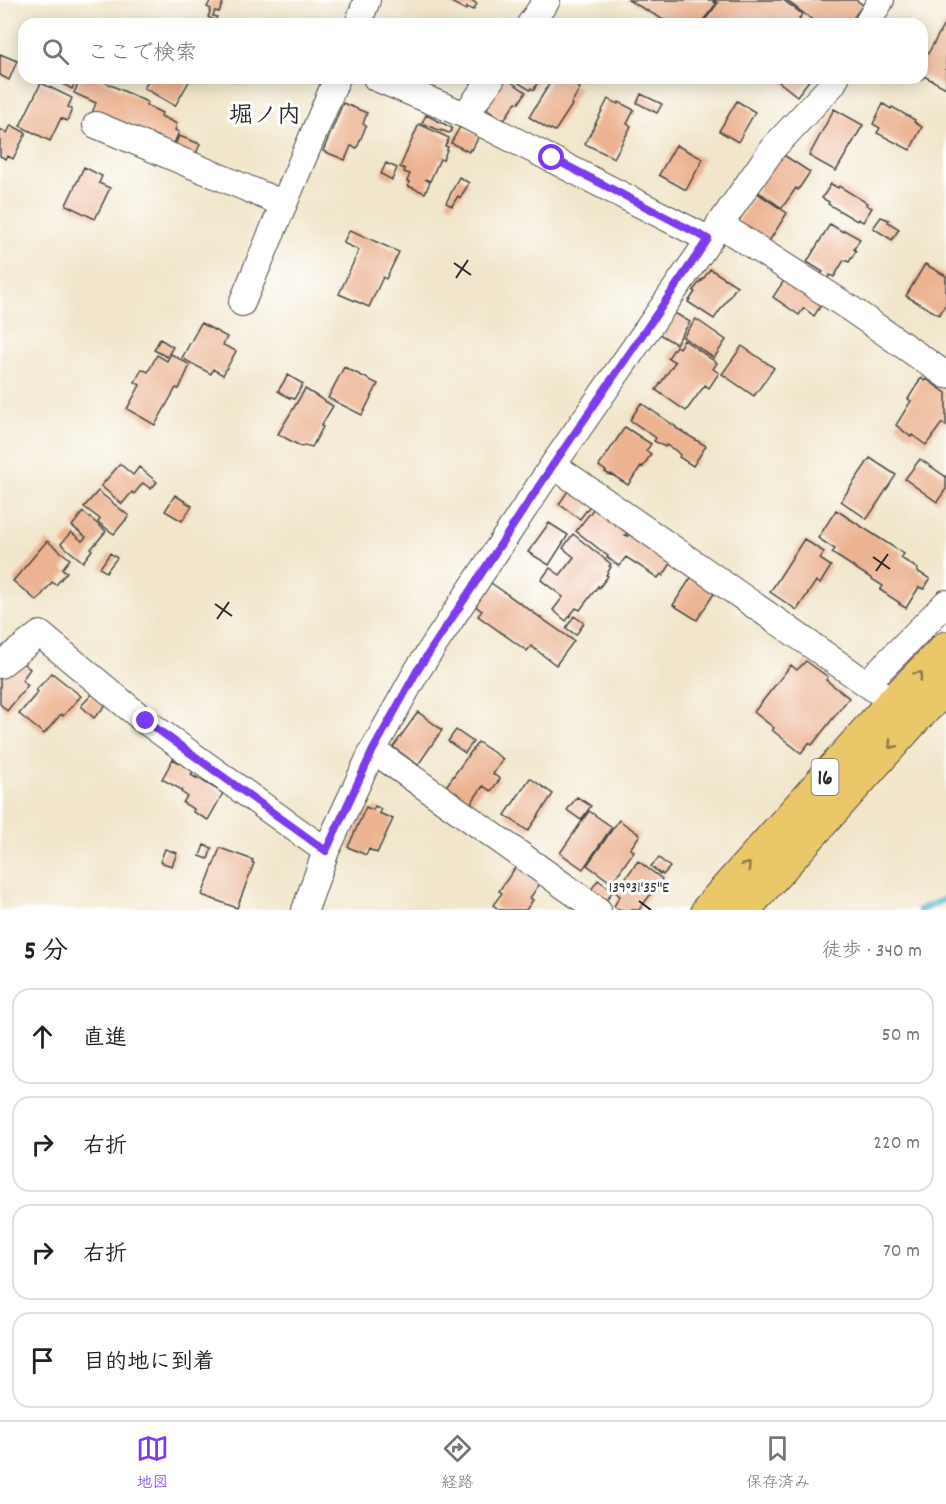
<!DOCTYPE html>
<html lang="ja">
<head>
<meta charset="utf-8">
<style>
  body { margin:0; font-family:Dekko,"Klee One",sans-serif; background:#f6f6f6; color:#222 }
  .stop { position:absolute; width:18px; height:18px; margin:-14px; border:4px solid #7c3aed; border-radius:50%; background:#fff }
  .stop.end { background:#7c3aed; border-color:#fff; box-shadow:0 2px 6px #0008 }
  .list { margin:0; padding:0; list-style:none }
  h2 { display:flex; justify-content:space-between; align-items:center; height:78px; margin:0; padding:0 24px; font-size:26px }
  h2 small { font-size:20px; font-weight:400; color:#767676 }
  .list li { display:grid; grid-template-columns:39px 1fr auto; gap:18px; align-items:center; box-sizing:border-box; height:96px; margin:0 12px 12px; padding:0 12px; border:2px solid #e0e0e0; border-radius:18px }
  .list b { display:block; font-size:22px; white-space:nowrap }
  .list em { font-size:20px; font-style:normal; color:#767676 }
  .icon { flex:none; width:33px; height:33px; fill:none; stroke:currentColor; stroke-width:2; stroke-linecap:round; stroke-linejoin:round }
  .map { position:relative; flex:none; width:946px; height:910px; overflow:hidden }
  .search { position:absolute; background:#fff; box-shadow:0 3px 15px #0003; left:18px; right:18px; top:18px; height:66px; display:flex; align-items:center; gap:15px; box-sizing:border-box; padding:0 21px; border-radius:18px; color:#767676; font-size:22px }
  .sheet { height:510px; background:#fff }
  nav { display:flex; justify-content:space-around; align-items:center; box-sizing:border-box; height:84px; border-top:2px solid #e0e0e0; background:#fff; font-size:16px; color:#767676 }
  nav a { display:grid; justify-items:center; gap:3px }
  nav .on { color:#7c3aed }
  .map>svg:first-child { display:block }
</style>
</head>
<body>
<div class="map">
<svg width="946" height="910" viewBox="0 0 946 910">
  <rect width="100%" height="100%" fill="#fff"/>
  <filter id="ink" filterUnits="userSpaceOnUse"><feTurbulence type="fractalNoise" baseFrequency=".0167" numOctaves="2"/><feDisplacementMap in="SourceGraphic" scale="12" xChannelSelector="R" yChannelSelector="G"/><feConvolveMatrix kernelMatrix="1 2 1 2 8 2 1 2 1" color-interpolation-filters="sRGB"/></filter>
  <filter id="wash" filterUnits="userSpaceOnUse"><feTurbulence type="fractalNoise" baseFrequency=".008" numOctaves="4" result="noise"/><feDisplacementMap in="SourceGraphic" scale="24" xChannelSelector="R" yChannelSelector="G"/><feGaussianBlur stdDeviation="1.35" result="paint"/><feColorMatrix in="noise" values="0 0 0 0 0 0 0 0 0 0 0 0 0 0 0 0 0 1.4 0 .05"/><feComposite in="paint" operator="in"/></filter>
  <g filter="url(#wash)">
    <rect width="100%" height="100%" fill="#f1e6cb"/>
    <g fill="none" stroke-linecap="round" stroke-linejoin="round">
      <path stroke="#4db2cc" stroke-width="7" d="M920 910 946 899"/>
    </g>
    <g id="blocks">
      <path fill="#ecb392" d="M211 0H224L219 12 215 11 213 16 217 17 215 21 208 17 211 9 207 7Z
        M447 0H471L477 4 473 10 467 7 466 10Z
        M628 0H712L716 4 700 24H677L675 23 671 24Z
        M713 0H783L802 14 799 19 805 24H702L718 3Z
        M786 0H856L863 5 849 24H818Z
        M946 21V88L924 76 922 80V57L925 59Z
        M0 54 17 61 9 80 0 75Z
        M66 78 77 79 72 89 63 84Z
        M81 78H96L147 102 146 105 162 113 161 116 177 124 175 130 179 132 171 150 92 113 96 103 74 93Z
        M150 78H191L175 106 144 88Z
        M502 78H505L526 92 519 103 516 102 504 120 487 109 488 107 485 105Z
        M511 78H544L542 81 539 79 534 90 531 88 530 90Z
        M553 78H563L580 88 571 104 572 105 555 131 551 129 550 130 529 117Z
        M774 78H811L797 96Z
        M41 83 72 98 68 107 72 109 67 121 61 118 50 141 20 126Z
        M641 94 662 104 657 113 637 103Z
        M608 99 618 104 619 102 634 110 627 124 631 126 614 158 585 144Z
        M737 101 755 112 738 142 719 131Z
        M343 103 367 113 363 124 366 126 357 148 351 146 345 160 323 151Z
        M883 104 891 109 892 107 915 120 914 122 922 127 910 150 877 133 880 128 873 124Z
        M834 109 863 125 836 171 809 156Z
        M426 115 452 128 451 132 449 133 441 130V131L422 123Z
        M419 124 449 138 445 146 448 147 443 160 440 159 430 181 425 179 430 182 425 193 408 186 410 182 407 181 410 174 404 172 405 169 400 167Z
        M11 125 26 133 13 159 8 156 6 159 0 156V129L7 133Z
        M460 127 479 136 472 150 470 149 469 152 451 143Z
        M179 136 200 144 194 159 173 150Z
        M676 145 703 159 686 190 659 175Z
        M782 154 810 172 798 190 796 188 782 208 757 191Z
        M386 163 397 168 392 180 381 174Z
        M84 167 102 176 99 183 110 188 95 219 66 205Z
        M459 177 469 183 460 198 458 196 452 206 446 203Z
        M831 184 838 188 839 186 867 203 866 205 872 208 863 222 858 219 857 221 828 204 829 202 822 198Z
        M757 193 787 213 768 243 737 223Z
        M881 217 889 220 888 222 899 229 892 240 873 228Z
        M830 224 843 232 844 230 860 239 854 249 856 251 849 262 844 260 834 277 830 275 827 279 820 275 823 272 807 262Z
        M350 230 399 252 386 279 383 277 369 307 339 294 359 250 343 243Z
        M925 264 946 276V304L939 315 906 296Z
        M710 269 737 286 714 319 688 302 695 292 693 291 701 280 702 281Z
        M785 279 822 304 814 316 804 308 799 315 773 297Z
        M673 312 690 322 676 344 659 334Z
        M696 319 726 340 714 358 683 337Z
        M201 323 227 337 223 345 236 351 223 375 213 369 211 374 182 358Z
        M160 339 173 347 167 357 154 350Z
        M684 340 717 363 713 369 719 373 709 388 705 385 686 411 656 390 675 362 668 358 676 346 679 348Z
        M742 346 774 368 754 396 722 374Z
        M171 354 190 365 179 389 176 388 155 425 127 409 140 385 135 382 142 369 148 372 157 355 167 361Z
        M344 367 378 384 362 415 328 398Z
        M288 375 303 384 294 399 289 397V398L278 391Z
        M921 378 925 381 926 379 946 393V426L942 423 926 445 912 435 911 437 896 425 911 401 908 399Z
        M305 389 333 406 321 426 323 427 312 447 304 445 302 447 278 434Z
        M641 403 676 427V428L706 446 693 466 679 457 680 455 675 450 666 445 665 447 654 441 656 438 630 420Z
        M625 427 651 444 646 451 651 454 643 467 641 466 628 485 611 474 610 475 605 472 606 471 599 466Z
        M870 458 896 475 867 519 841 501Z
        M920 459 946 477V489L937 502 905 479Z
        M120 464 133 475 139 467 157 482 151 489 143 483 134 494 132 492 122 504 101 486Z
        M570 488 592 503 580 519 559 504Z
        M98 491 129 516 114 534 98 522 100 519 84 507Z
        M175 495 192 506 182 521 165 511Z
        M594 508 627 533 625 535 628 536 630 533 673 560 663 576 661 574 658 578 626 557 619 566 607 557 608 556 576 531Z
        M836 510 904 554 901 558 918 569 917 571 930 579 924 589 919 587 906 608 899 604 900 603 880 590 883 586 832 553 835 549 818 538Z
        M83 512 106 531 91 549 92 550 83 562 61 544 71 532 82 541 86 537 72 526Z
        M549 523 568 535 549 565 528 552Z
        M573 534 611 564 609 566 611 567 606 575 608 576 599 588 598 586 580 610 576 608 566 621 553 610 563 597 541 580 550 568 560 575 574 557 563 548Z
        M804 539 824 552 820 559 831 566 820 584 816 581 797 610 770 592Z
        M47 541 70 559 62 569 67 572 56 585 52 582 37 601 13 581Z
        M110 553 117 558 106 572 100 568Z
        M694 573 717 589 697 620 673 605Z
        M491 583 574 641 556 665 531 646 527 651 478 616 482 611 474 605Z
        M574 616 584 623 576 635 566 628Z
        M20 661 30 669 22 680 28 685 7 711 0 704V678Z
        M806 661 828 677 826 680 849 698 812 745 809 743 801 753 772 730 774 728 754 712 791 665 797 670Z
        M52 673 81 696 63 716 61 714 44 734 19 714 38 692 36 690Z
        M94 692 107 704 94 718 81 706Z
        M418 712 442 730 418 765 393 747Z
        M456 730 473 742 465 753 448 741Z
        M478 742 503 759 493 774 500 779 491 791 483 786 469 806 444 789Z
        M173 759 193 771 191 775 196 778V777L223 793 208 820 193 812 194 809 183 803 187 796 181 792 182 790 162 779Z
        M530 778 553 794 528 831 505 815Z
        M577 797 591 806 581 820 567 810Z
        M375 806 381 809 379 813 393 819 377 853 369 849 366 855 348 847 366 807 373 810Z
        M589 811 612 827 583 869 560 853Z
        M619 820 640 835 630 849 634 851 612 883 587 865Z
        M204 845 212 848 208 859 200 856Z
        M220 848 253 860 252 862 254 863 237 908 202 895Z
        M165 849 177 853 172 866 160 862Z
        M659 858 670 867 663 875 661 873 660 874 651 866Z
        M638 861 662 879 639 910H619L614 906 620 896 615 892Z
        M517 865 541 882 530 898 533 900 526 910H500L493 905 502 893 499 891Z
        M598 880 613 891 603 905 588 894Z"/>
    </g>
  </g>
  <g filter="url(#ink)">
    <use href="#blocks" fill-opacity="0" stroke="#494743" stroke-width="1.5"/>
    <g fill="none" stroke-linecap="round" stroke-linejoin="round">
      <g stroke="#494743" stroke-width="28">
        <path id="street" d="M358 24 367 0
          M530 24 547 0
          M867 24 881 0
          M376 78 465 115 708 239
          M465 115 492 78
          M96 125 284 204
          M719 224 848 307 946 375
          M242 303 337 78
          M553 465 893 702
          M0 665 40 634 145 721 326 851
          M867 683 946 603
          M373 750 598 910
          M305 910 326 851 373 750 417 671 553 465 773 148 832 85 836 78"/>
      </g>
      <g stroke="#494743" stroke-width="35">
        <path id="highway" d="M708 910 893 702 946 648
          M743 910 916 717 946 687"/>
      </g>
      <use href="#street" stroke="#fff" stroke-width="26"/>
      <use href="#highway" stroke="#eac769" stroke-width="33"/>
    </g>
    <defs><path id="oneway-chevron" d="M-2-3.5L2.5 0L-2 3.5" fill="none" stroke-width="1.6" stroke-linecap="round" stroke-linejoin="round" transform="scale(1.5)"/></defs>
    <g stroke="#8a794a">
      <use href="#oneway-chevron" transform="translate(919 675) rotate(-45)"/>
      <use href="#oneway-chevron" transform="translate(892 745) rotate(132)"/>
      <use href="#oneway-chevron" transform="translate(747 866) rotate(-48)"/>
    </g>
  </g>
  <g fill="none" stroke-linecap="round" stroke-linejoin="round" filter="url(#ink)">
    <path stroke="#7c3aed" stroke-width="8" d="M146 721 326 851 373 750 417 671 553 465 708 239 552 158"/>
  </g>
  <path fill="none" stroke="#2b2b2b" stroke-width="2" d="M454 263 471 275M456 278 468 260M873 557 890 569M876 571 888 554M215 604 232 616M217 619 229 602M639 901 651 910"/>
  <g text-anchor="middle" stroke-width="6" stroke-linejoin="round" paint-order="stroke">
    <rect fill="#fff" stroke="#6b6b6b" stroke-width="1.5" x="811.5" y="759" width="27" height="36" rx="4.5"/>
    <g font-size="21" font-weight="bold" fill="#2b2b2b">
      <text x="825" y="784">16</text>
    </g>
    <g font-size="24" font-weight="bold" fill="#2b2b2b" stroke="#fff">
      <text x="265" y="122">堀ノ内</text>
    </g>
  </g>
  <g font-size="15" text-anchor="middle" fill="#2b2b2b" stroke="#fff" stroke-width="6" stroke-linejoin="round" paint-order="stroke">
    <text x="639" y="892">139°31'35"E</text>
  </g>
</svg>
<div class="stop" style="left:552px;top:158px"></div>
<div class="stop end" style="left:146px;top:721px"></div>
<div class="search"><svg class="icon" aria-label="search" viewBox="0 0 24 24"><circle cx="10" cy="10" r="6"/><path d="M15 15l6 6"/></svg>ここで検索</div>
</div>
<section class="sheet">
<h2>5 分<small>徒歩 · 340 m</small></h2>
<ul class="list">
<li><svg class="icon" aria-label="ahead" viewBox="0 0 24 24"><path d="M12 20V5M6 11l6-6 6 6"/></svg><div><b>直進</b></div><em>50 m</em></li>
<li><svg class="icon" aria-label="right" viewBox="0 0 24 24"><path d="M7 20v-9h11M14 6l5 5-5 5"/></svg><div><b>右折</b></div><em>220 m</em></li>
<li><svg class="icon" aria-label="right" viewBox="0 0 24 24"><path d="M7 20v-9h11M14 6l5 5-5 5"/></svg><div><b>右折</b></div><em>70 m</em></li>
<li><svg class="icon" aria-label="arrive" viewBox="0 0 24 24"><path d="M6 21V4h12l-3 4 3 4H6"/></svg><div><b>目的地に到着</b></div></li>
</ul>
</section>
<nav>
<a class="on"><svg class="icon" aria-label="map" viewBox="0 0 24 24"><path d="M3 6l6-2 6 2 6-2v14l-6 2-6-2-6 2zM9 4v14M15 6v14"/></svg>地図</a>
<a><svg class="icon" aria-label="directions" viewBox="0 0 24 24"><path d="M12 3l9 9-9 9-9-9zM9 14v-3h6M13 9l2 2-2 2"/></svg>経路</a>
<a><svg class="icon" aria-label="saved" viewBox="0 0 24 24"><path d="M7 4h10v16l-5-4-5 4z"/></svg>保存済み</a>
</nav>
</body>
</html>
